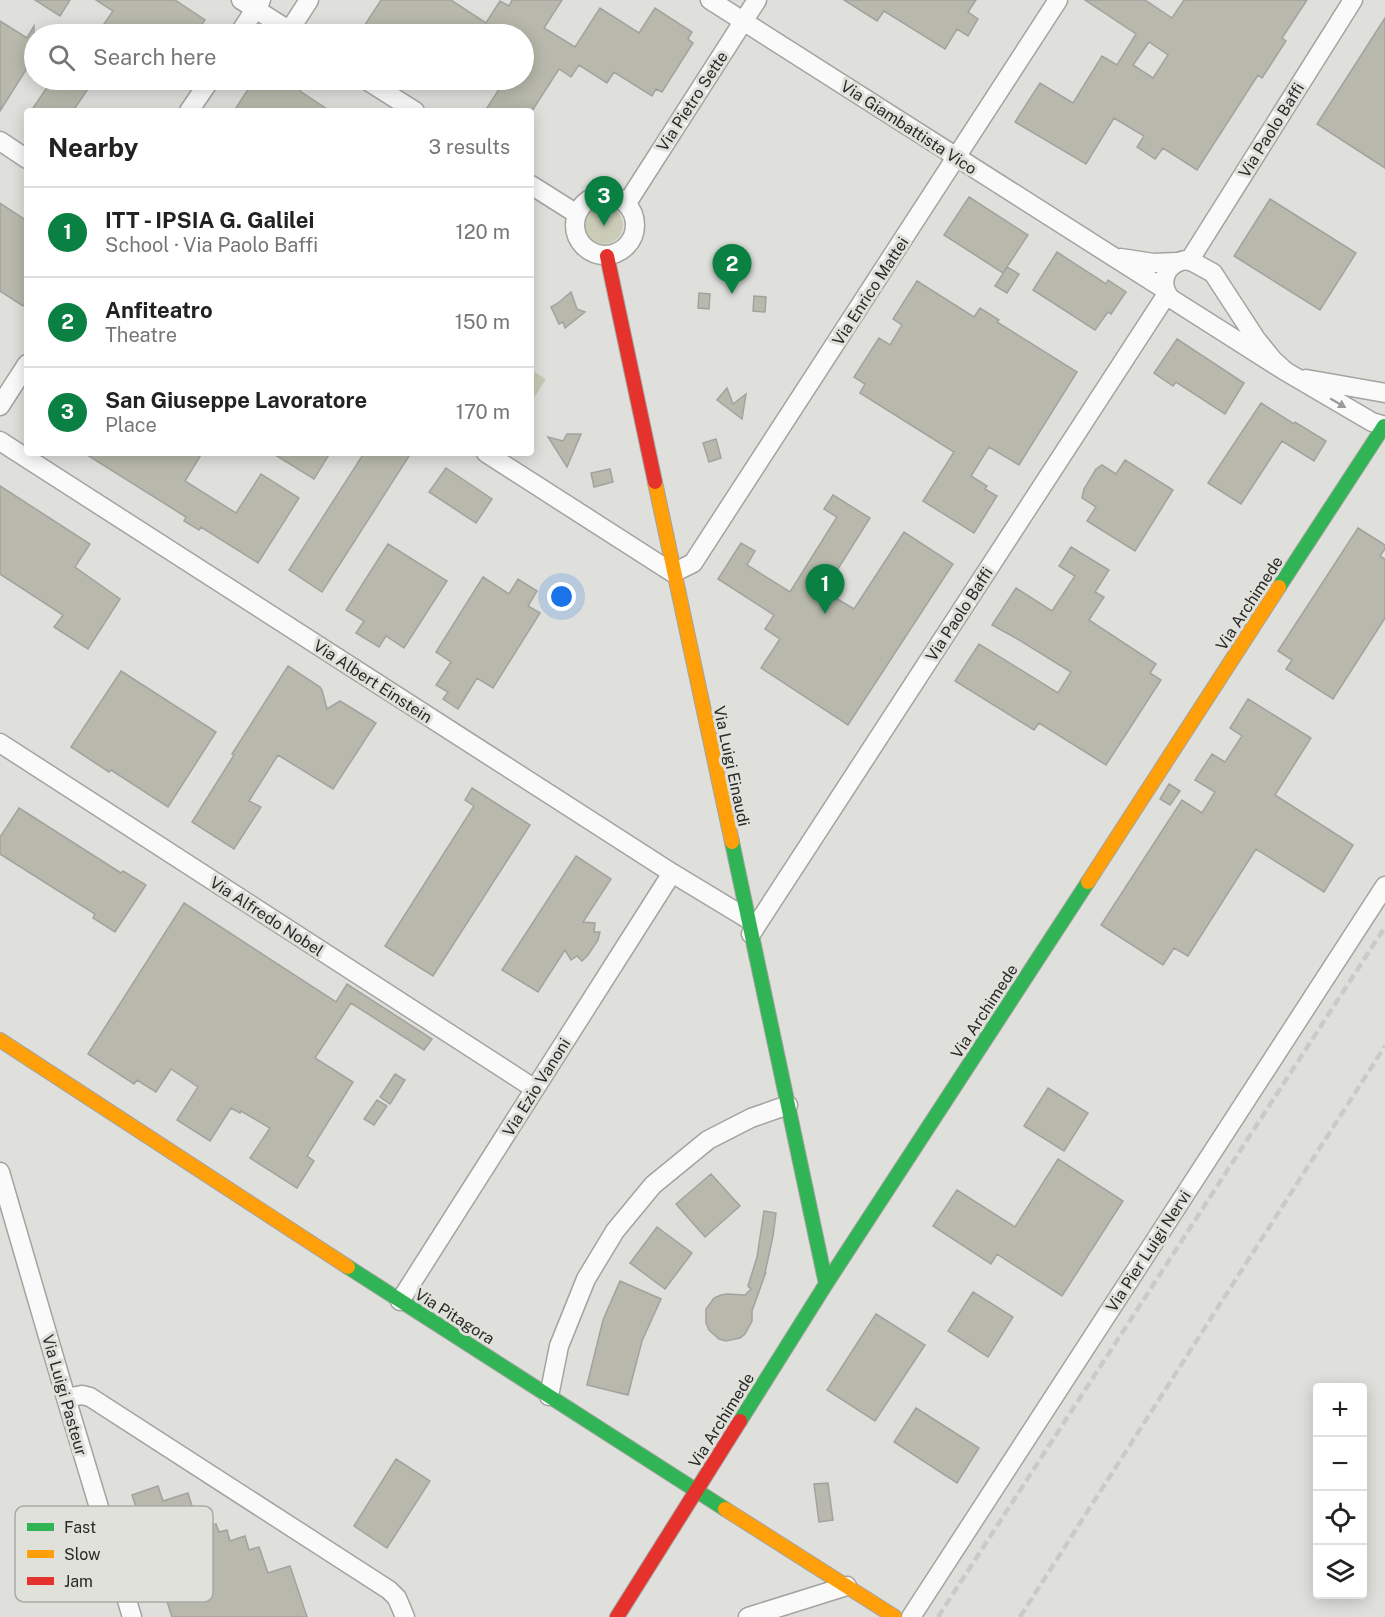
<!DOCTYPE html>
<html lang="en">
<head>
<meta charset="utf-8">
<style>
  body { margin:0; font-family:"Public Sans",sans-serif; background:#f2f2f2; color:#222 }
  .controls { position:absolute; right:18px; bottom:18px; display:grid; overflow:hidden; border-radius:6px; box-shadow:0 3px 15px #0003 }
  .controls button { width:54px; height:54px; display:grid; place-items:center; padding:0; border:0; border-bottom:2px solid #e0e0e0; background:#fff; color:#222; font:30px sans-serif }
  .you { position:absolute; left:562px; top:597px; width:21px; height:21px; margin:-15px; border:4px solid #fff; border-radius:50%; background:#1a73e8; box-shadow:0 0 0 9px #1a73e833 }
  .badge { display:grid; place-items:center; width:39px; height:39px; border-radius:50%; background:#0b8043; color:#fff; font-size:20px; font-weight:700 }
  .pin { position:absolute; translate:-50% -50px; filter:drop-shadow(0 2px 3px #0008) }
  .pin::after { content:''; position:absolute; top:32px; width:21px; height:18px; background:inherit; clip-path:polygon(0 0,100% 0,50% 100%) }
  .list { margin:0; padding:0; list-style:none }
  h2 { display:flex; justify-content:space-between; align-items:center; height:78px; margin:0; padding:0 24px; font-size:26px }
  h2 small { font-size:20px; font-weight:400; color:#767676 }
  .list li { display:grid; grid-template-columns:39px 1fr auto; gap:18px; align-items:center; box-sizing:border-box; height:90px; padding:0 24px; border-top:2px solid #e0e0e0 }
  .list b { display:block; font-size:22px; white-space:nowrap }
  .list p { margin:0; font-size:20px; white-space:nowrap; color:#767676 }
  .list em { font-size:20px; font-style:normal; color:#767676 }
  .icon { flex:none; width:33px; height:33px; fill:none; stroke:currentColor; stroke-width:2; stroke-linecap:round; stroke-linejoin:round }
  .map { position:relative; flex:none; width:1385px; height:1617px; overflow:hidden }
  .search { position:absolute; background:#fff; box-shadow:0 3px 15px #0003; left:24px; top:24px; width:510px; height:66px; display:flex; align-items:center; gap:15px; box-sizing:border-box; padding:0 21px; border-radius:33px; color:#767676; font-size:22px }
  .panel { position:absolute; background:#fff; box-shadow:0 3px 15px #0003; left:24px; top:108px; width:510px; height:348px; border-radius:6px }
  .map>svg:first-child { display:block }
</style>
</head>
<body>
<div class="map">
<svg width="1385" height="1617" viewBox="0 0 1385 1617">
  <rect width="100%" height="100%" fill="#dfe0db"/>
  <path fill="#caccb7" d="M585 225a19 19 0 1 1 38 0a19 19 0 1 1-38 0Z
    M531 370 546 379 531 403Z"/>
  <path fill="#b8b9ac" stroke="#a2a29f" stroke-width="1.5" fill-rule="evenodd" d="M35 0H70L60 16Z
    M96 0H175L205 20 195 34H97L113 11Z
    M381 0H451L486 23 500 1 509 6 512 0H562L544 28 575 47 600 8 639 33 655 8 692 32 688 39 693 43 662 92 656 89 652 96 614 72 607 83 579 65 571 77 559 69 532 111H485L505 80H524V34H359Z
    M844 0H976L968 12 978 19 968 36 957 29 945 49 884 11 877 21Z
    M1085 0H1145L1172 18 1184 0H1307L1282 38 1286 41 1262 78 1258 75 1197 170 1163 148 1155 159 1137 147 1144 136 1114 118 1086 164 1015 122 1040 83 1073 103 1102 56 1117 65 1136 34ZM1149 42 1168 55 1153 78 1133 65Z
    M1385 18V168L1317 124Z
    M0 21 27 38 34 26V57L0 111Z
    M52 80H94L73 111H31Z
    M254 80H308L300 91 330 111H234Z
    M969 197 1028 235 1003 273 944 235Z
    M1270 199 1356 253 1320 310 1234 256Z
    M0 203 27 221V299L23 306 0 291Z
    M1057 252 1106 284 1108 280 1126 292 1111 314 1108 312 1095 330 1033 290Z
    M1007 267 1019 274 1007 293 995 286Z
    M917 281 974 317 980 308 999 320 997 322 1077 372 1019 465 989 447 971 476 987 486 985 489 997 496 974 533 923 501 954 452 860 393 865 384 854 377 879 338 890 345 902 325 893 319Z
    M571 292 577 309 585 312 565 328 563 322 559 324 551 307 558 303Z
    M699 293 710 294 709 309 698 308Z
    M754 296 766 297 765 312 753 311Z
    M1177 339 1244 383 1225 414 1176 382 1173 386 1154 373Z
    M727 388 733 404 746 394 742 419 717 400Z
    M1261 403 1294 424 1295 422 1326 441 1314 461 1282 441 1241 504 1208 483Z
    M567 434H581L567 467 548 437 563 441Z
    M716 439 721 458 709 462 703 443Z
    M84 453H202L185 481 236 513 261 474 299 498 258 563 201 527 199 530 184 521 186 517Z
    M272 453H330L314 479Z
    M364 453H411L322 592 289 570Z
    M1125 460 1173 490 1135 551 1087 521 1096 507 1082 498 1084 489 1096 469 1102 465 1116 474Z
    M446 468 492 499 476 523 429 492Z
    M610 469 613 482 594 487 591 473Z
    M0 486 90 544 75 567 120 599 88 649 54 627 63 615 0 574Z
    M833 495 870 518 824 591 854 609 904 532 953 564 848 725 761 668 780 639 765 629 774 615 718 579 741 543 755 551 747 565 790 592 837 517 824 509Z
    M1358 528 1385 545V549L1380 556 1385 559V618L1333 699 1286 669 1292 660 1278 651Z
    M388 544 447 581 404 648 386 636 379 647 356 633 364 621 346 610Z
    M1071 547 1109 570 1095 592 1104 597 1089 620 1156 664 1150 673 1161 680 1106 765 1039 723 1034 730 955 681 979 644 1058 693 1071 672 1014 637 992 625 1016 588 1052 611 1075 576 1059 566Z
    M483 577 509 594 518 579 537 591 528 606 540 613 493 688 477 678 458 709 443 699 448 692 436 685 451 662 436 652Z
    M288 666 320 687 322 690 327 709 340 701 376 723 333 789 278 755 249 801 261 807 234 849 192 822 234 755 232 754Z
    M121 671 216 732 168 807 111 770 109 772 71 747Z
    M1248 699 1311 738 1275 795 1353 845 1324 892 1256 849 1188 956 1174 948 1163 965 1101 925 1182 800 1202 813 1215 792 1195 780 1212 754 1225 762 1242 736 1230 728Z
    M1169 784 1180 791 1170 805 1160 799Z
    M472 788 530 825 433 976 385 946 474 806 465 800Z
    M19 808 121 873 123 871 146 885 115 932 93 918 95 914 0 854V837Z
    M576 856 611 879 583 922 595 923 594 932H600L598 940 588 955 582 961 577 956 571 960 565 950 538 992 502 970Z
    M184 903 336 1002 347 984 432 1039 424 1050 351 1003 315 1058 353 1082 307 1156 314 1161 297 1188 250 1158 270 1128 241 1111 240 1113 231 1108 210 1141 177 1120 198 1087 171 1069 156 1092 137 1080 134 1084 88 1054Z
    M395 1074 405 1080 390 1104 380 1097Z
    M1048 1088 1088 1113 1064 1151 1024 1126Z
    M377 1100 387 1106 374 1125 364 1119Z
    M1058 1159 1123 1201 1062 1296 997 1254 991 1264 933 1226 957 1190 1015 1227Z
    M711 1174 740 1206 705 1237 676 1204Z
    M764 1211 776 1213 773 1236 765 1273 766 1272 752 1311V1321L745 1334 740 1338 726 1341 719 1339 709 1330 706 1323V1309L714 1298 721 1295 727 1294 745 1295 751 1289 748 1286 757 1257Z
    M657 1227 692 1253 665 1289 630 1263Z
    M620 1281 661 1299 642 1341 628 1395 587 1385 603 1320Z
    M973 1292 1013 1317 988 1357 948 1331Z
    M876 1314 925 1345 875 1421 827 1390Z
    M916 1408 979 1448 957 1483 894 1442Z
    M396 1459 430 1481 387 1548 354 1526Z
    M828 1483 833 1520 819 1522 814 1484Z
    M158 1486 163 1501 188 1493 199 1529 216 1524 219 1532 227 1530 230 1541 245 1536 249 1550 259 1547 268 1573 290 1566 307 1617H172L132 1495Z"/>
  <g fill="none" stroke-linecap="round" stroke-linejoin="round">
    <g stroke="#a3a4a0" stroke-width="21">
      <path id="street" d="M241 0 295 34
        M710 0 1164 289
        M289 31 309 0
        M239 34 261 0
        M366 80 415 111
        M189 111 210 80
        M0 141 27 159
        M531 185 577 214
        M575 225a30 30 0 1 1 60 0a30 30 0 1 1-60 0Z
        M627 203 757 0
        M1121 258 1153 263 1177 262
        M1185 260 1193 262 1213 273 1256 339 1273 360 1285 371 1170 298C1158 282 1166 264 1185 260Z
        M1189 261 1353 0
        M1285 371 1372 422 1385 426
        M1306 379 1385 393
        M0 406 27 364
        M0 441 672 873 748 919
        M486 453 673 573 693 563 1058 0
        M0 743 535 1089
        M751 934 1167 294
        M0 1172 66 1398 132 1617
        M400 1301 672 873
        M549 1396 559 1346 586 1279 615 1231 653 1185 708 1140 751 1118 788 1105
        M66 1398 82 1395 90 1397 389 1590 397 1598 405 1617
        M748 1617 847 1586
        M911 1617 1385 886"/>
    </g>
    <g stroke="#a3a4a0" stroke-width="16">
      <path id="fast" d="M1279 587 1384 426
        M732 842 826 1284
        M348 1267 725 1509
        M740 1421 826 1284 1088 882"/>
    </g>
    <g stroke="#a3a4a0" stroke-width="16">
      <path id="slow" d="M655 482 732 842
        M1088 882 1279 587
        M0 1040 348 1267
        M725 1509 895 1617"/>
    </g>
    <g stroke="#a3a4a0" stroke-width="16">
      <path id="jam" d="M607 256 655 482
        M617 1617 740 1421"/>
    </g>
    <use href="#street" stroke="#fafafa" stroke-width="18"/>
    <use href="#fast" stroke="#30b455" stroke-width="14"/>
    <use href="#slow" stroke="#ff9f0a" stroke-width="14"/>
    <use href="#jam" stroke="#e5322d" stroke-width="14"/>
    <path stroke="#cacac9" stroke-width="4.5" stroke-dasharray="9 4.5" stroke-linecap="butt" d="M938 1617 1385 927
      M1020 1617 1385 1046"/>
  </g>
  <defs><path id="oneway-solid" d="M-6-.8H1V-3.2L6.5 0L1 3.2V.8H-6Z" transform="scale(1.5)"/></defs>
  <use fill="#9c9c9b" href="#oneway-solid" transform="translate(1338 403) rotate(30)"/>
  <g text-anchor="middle" stroke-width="6" stroke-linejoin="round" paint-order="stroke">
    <g font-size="16" fill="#292927" stroke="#e0e1da">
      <text transform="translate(692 101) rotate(-57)" y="6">Via Pietro Sette</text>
      <text transform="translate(909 127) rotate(33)" y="6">Via Giambattista Vico</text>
      <text transform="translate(1271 130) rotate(-58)" y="6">Via Paolo Baffi</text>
      <text transform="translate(870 291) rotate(-57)" y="6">Via Enrico Mattei</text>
      <text transform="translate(1249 603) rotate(-57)" y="6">Via Archimede</text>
      <text transform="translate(959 614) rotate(-57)" y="6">Via Paolo Baffi</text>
      <text transform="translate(373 681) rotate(33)" y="6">Via Albert Einstein</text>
      <text transform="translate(732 766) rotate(78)" y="6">Via Luigi Einaudi</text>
      <text transform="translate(267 916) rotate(33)" y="6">Via Alfredo Nobel</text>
      <text transform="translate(984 1011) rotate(-57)" y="6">Via Archimede</text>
      <text transform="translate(536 1087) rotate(-58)" y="6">Via Ezio Vanoni</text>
      <text transform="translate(1148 1251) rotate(-57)" y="6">Via Pier Luigi Nervi</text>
      <text transform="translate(455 1316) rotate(32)" y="6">Via Pitagora</text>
      <text transform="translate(65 1395) rotate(74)" y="6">Via Luigi Pasteur</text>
      <text transform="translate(721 1420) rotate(-58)" y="6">Via Archimede</text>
    </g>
  </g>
  <rect x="15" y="1506" width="198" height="96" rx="9" fill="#e0e1da" stroke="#a9aaa4" stroke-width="1.5"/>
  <rect x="27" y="1523" width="27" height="8" fill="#30b455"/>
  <rect x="27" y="1550" width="27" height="8" fill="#ff9f0a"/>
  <rect x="27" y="1577" width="27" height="8" fill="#e5322d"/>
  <g font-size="16" fill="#292927">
    <text x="64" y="1533">Fast</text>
    <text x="64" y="1560">Slow</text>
    <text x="64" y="1587">Jam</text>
  </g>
</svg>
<div class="controls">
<button>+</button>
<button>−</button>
<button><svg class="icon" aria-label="locate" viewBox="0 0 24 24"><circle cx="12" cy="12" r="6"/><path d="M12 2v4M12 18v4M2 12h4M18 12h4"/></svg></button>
<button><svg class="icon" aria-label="layers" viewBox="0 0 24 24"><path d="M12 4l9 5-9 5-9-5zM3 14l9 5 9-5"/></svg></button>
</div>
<div class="you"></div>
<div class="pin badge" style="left:825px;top:614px">1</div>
<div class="pin badge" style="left:732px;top:294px">2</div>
<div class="pin badge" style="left:604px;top:226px">3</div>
<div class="search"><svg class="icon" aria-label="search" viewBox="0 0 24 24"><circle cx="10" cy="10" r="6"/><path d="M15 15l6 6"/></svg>Search here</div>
<section class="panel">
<h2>Nearby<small>3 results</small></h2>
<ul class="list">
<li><span class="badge">1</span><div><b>ITT - IPSIA G. Galilei</b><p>School · Via Paolo Baffi</p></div><em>120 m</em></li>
<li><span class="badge">2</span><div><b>Anfiteatro</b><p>Theatre</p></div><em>150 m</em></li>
<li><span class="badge">3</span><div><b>San Giuseppe Lavoratore</b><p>Place</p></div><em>170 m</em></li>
</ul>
</section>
</div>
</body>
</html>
